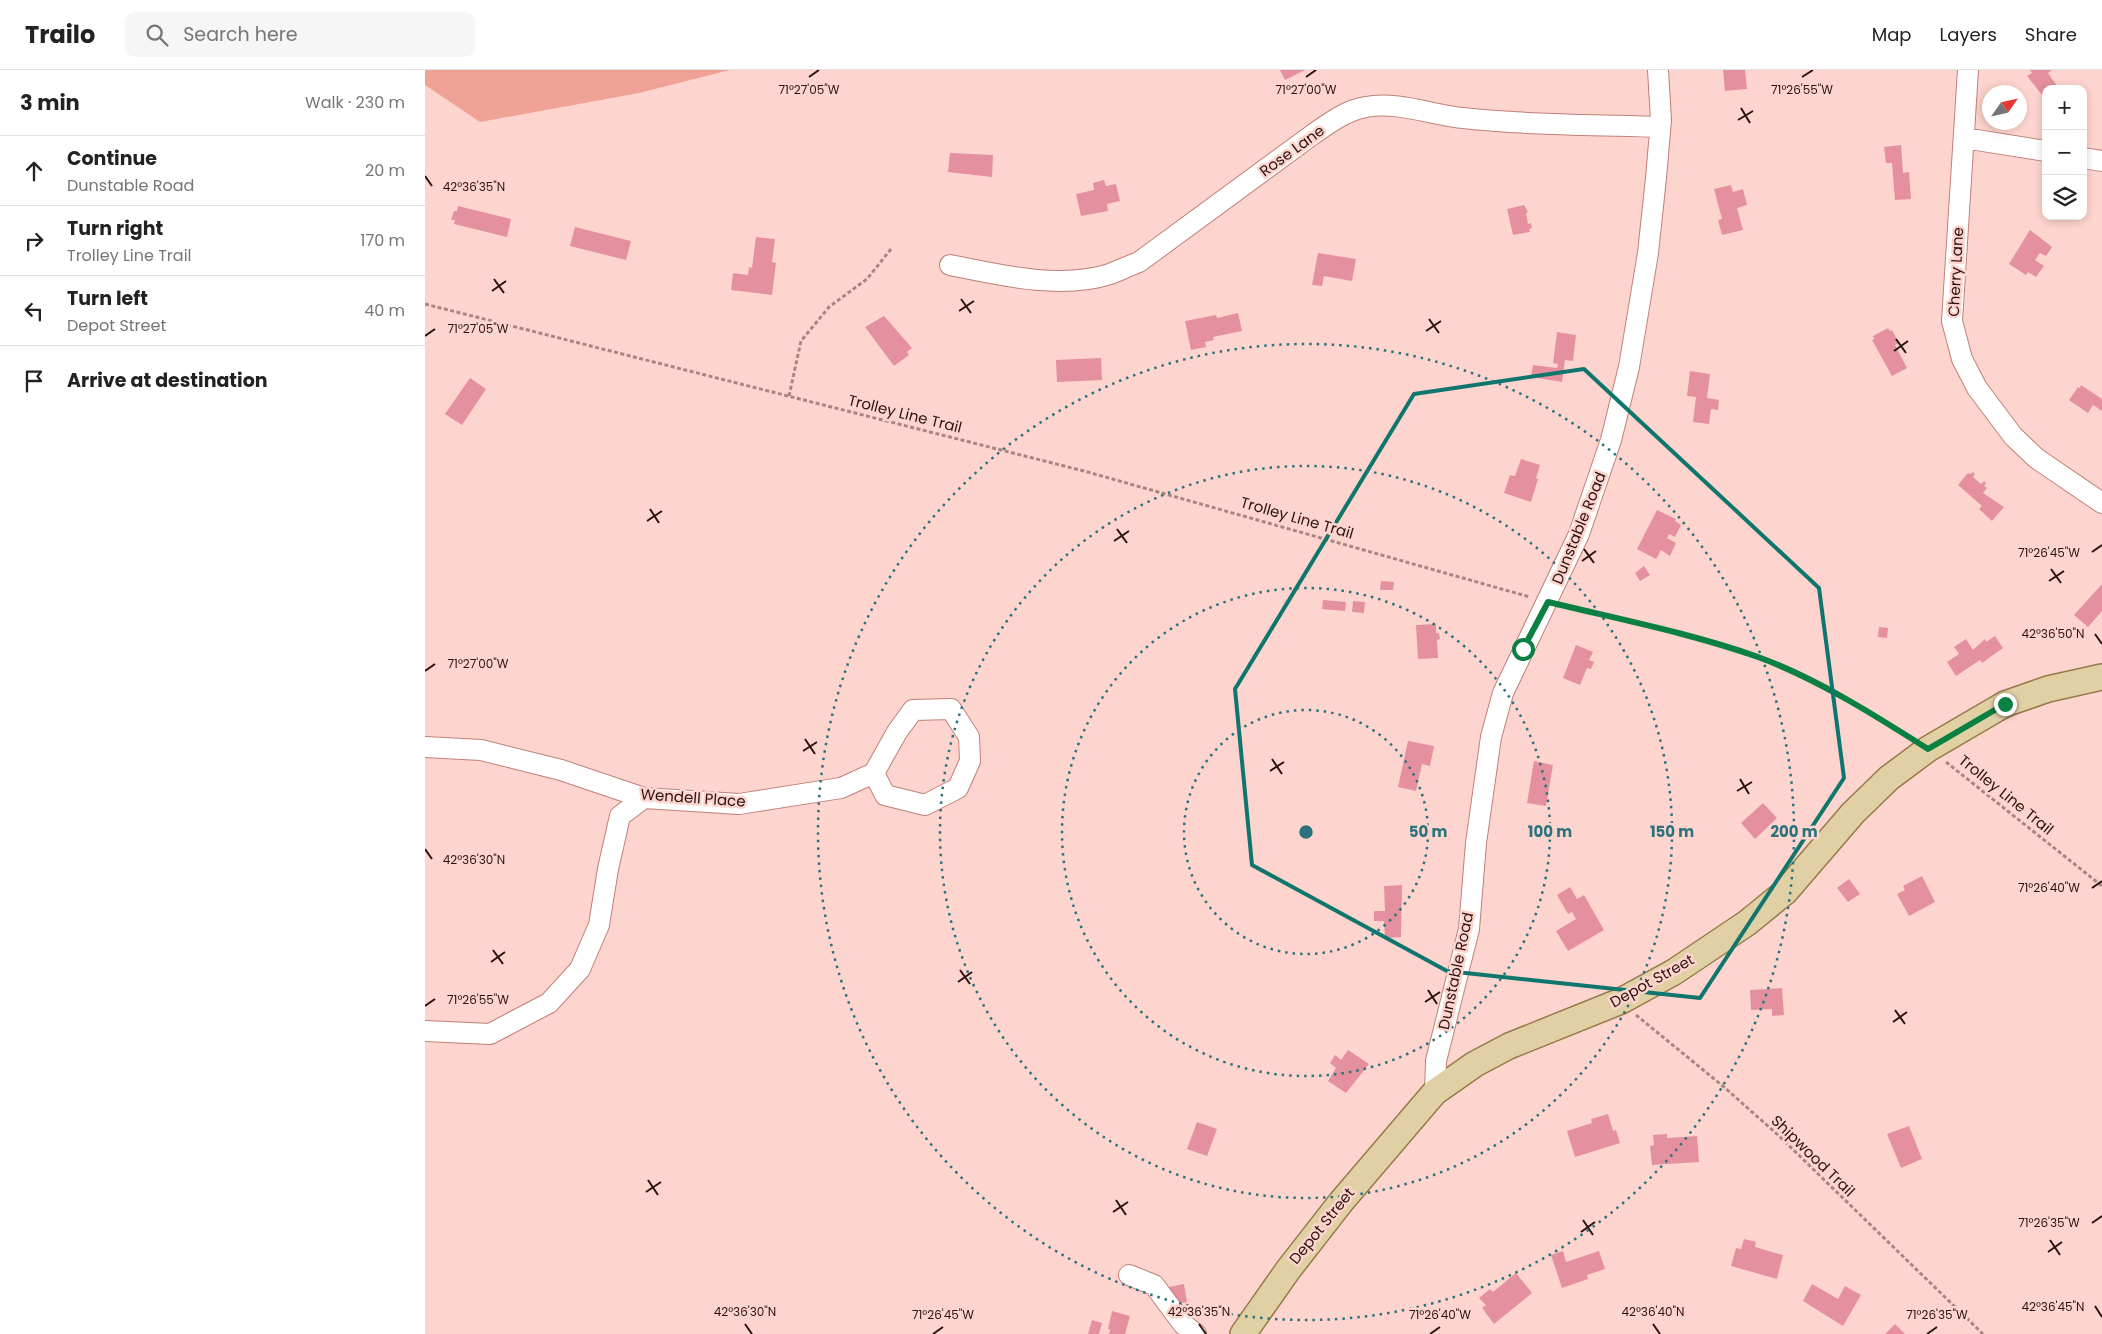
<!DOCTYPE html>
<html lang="en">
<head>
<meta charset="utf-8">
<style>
  body { margin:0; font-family:Poppins,sans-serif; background:#f6f6f6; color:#222 }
  .controls { position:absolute; right:15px; top:15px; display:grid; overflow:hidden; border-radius:10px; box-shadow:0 2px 8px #0003 }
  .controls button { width:45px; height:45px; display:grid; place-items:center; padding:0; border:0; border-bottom:1px solid #e0e0e0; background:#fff; color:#222; font:25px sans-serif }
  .compass { position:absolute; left:1557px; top:15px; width:45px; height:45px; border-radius:50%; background:#fff; box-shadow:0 2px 8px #0003; rotate:56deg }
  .stop { position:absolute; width:15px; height:15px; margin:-11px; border:4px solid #0b8043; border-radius:50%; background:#fff }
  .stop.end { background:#0b8043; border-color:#fff; box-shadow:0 1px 5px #0008 }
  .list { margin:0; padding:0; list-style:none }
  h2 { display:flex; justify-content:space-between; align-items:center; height:65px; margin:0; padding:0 20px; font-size:21px }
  h2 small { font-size:16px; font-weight:400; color:#767676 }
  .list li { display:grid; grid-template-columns:32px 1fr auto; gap:15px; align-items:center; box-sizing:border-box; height:70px; padding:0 20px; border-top:1px solid #e0e0e0 }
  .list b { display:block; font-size:19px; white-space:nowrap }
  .list p { margin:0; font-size:16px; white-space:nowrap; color:#767676 }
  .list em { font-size:16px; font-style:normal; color:#767676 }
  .icon { flex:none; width:28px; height:28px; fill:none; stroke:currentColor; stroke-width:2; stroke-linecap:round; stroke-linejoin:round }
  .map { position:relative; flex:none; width:1677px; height:1264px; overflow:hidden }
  header { display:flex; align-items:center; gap:30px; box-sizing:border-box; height:70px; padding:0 25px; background:#fff; border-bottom:1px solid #e0e0e0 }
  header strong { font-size:24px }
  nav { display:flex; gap:28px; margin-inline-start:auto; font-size:18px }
  .search { width:350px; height:45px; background:#f6f6f6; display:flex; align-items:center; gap:12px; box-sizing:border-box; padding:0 18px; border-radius:10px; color:#767676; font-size:19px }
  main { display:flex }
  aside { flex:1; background:#fff }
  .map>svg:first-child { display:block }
</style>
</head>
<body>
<header>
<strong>Trailo</strong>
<div class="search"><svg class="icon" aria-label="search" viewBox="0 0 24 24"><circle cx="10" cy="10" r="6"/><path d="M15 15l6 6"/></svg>Search here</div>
<nav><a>Map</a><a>Layers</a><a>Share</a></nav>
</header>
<main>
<aside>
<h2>3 min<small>Walk · 230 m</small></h2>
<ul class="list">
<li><svg class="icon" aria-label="ahead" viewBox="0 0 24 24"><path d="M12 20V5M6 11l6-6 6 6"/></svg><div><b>Continue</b><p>Dunstable Road</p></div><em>20 m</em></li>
<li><svg class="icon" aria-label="right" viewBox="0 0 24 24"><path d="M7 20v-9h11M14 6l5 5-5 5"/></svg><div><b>Turn right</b><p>Trolley Line Trail</p></div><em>170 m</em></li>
<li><svg class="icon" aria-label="left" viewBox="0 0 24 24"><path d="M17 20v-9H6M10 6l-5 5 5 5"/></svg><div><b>Turn left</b><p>Depot Street</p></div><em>40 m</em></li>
<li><svg class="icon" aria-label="arrive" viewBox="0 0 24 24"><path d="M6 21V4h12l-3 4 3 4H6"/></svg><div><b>Arrive at destination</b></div></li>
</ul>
</aside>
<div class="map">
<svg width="1677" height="1264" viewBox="0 0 1677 1264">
  <rect width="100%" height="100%" fill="#fed5ce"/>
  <path fill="#f1a297" d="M0 0H305L214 23 55 52 0 15Z"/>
  <path fill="#e4909f" d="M855 0H880L860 10Z
    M1298 0H1320L1322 19 1300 21Z
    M1605 0H1627L1623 3 1634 19H1621V30L1602 6 1607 3Z
    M1476 75 1478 103 1484 102 1486 129 1470 130 1467 93H1461L1459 77Z
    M525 83 568 85 567 107 523 102Z
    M679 110 681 116 691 114 695 131 682 134 683 141 656 146 651 124 669 120 668 113Z
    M1306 115 1308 122 1318 119 1322 135 1312 138 1318 160 1297 165 1293 150 1297 149 1289 119Z
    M1099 135 1103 142 1101 143 1103 154 1106 153 1107 158 1104 159 1105 162 1088 165 1082 139Z
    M33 136 86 149 82 167 29 154 30 150H26L29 141H32Z
    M150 157 206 171 201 190 145 176Z
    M1605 160 1627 177 1621 186 1615 183 1610 190 1619 196 1611 207 1603 202 1601 205 1584 194Z
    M331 167 350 169 347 192 351 193 347 225 306 220 308 203 323 205 324 197 327 198Z
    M893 183 931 189 927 211 899 206 897 216 887 215Z
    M813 243 817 261 788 267 789 270 780 272 781 277 766 280 760 251 791 245 792 248Z
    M459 246 487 278 482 282 484 285 469 296 440 257Z
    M1463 258 1465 261 1467 260 1474 273 1470 275 1482 298 1467 306 1447 270 1449 269 1448 266Z
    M1132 262 1151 265 1148 291 1140 290 1137 312 1106 307 1108 295 1132 298 1133 294 1128 293Z
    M676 288 677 310 632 312 631 290Z
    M1265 301 1285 304 1282 328 1294 330 1293 340 1286 339 1284 354 1268 352 1271 327 1262 326Z
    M45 308 61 319 37 355 20 344Z
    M1656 315 1677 329V341L1668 335 1663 343 1644 330 1653 317 1655 318Z
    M1096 389 1115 395 1111 408 1113 409 1106 432 1079 423 1085 405 1090 406Z
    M1548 402 1550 404 1548 407 1556 414 1559 411 1561 414 1559 416 1562 418 1558 423 1579 437 1567 451 1554 439 1557 436 1533 415 1543 403 1545 404Z
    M1232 440 1251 449 1250 451 1256 455 1250 467 1244 464 1242 468 1251 473 1245 486 1236 480 1231 489 1212 479Z
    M1219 496 1225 505 1215 511 1210 503Z
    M956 511 969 512 968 520H955Z
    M1677 514V541L1663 557 1649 545Z
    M898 530 921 532 920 541 897 539Z
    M928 531 940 532 939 543 927 542Z
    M1011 554V563H1014L1015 569 1012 570 1013 588 993 589 991 555Z
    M1454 557 1463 558 1462 568 1453 567Z
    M1570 566 1578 578 1557 593 1555 590 1531 606 1522 592 1534 584 1529 577 1541 569 1548 580 1560 569 1561 572Z
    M1151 575 1168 582 1164 590 1169 592 1166 599 1162 598 1155 615 1138 608Z
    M983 671 1009 676 1005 696 997 694 991 721 973 717Z
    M1109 691 1128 695 1121 736 1102 733Z
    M1338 733 1352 748 1330 769 1316 753Z
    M1497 806 1510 832 1484 846 1472 824 1480 820 1478 816Z
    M1424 809 1435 824 1423 832 1412 818Z
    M977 815 976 867 960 868 959 851H949V841H960L959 816Z
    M1145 817 1152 829 1159 825 1179 860 1143 881 1131 861 1151 849 1147 842 1143 844 1132 825Z
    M1357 918 1359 945 1347 946V939L1326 940 1325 920Z
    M923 980 944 994 921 1023 903 1011 911 998 905 993 910 985 916 990Z
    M1183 1044 1188 1061 1191 1060 1195 1073 1150 1087 1142 1061 1167 1053 1166 1049Z
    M772 1052 792 1059 782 1086 762 1079Z
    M1484 1056 1497 1089 1476 1098 1462 1064Z
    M1242 1064V1068L1272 1066 1274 1092 1227 1095 1225 1076 1229 1075 1228 1065Z
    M1319 1169 1331 1172 1330 1177 1358 1185 1352 1209 1306 1196 1311 1178 1316 1179Z
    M1138 1181 1141 1192 1174 1181 1180 1199 1162 1205 1163 1209 1137 1218 1126 1185Z
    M1091 1203 1107 1223 1069 1254 1057 1238 1061 1235 1054 1228 1065 1219 1068 1222Z
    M759 1214 762 1232 747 1235 744 1217Z
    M1387 1214 1413 1229 1420 1216 1436 1225 1418 1256 1378 1231Z
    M687 1241 705 1246 700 1264H684L685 1259H683Z
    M667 1250 677 1253 674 1264H663Z
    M1470 1254 1480 1264H1460Z"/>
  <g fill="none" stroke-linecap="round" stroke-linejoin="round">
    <g stroke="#bf8077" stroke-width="22">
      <path id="minor" d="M1543 0 1527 251 1537 289 1552 318 1588 366 1611 388 1677 433
        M1539 68 1621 81
        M1658 88 1677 91
        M525 195C574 205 636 220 685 204 695 200 704 196 714 192L887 65C903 54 921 40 941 37 972 31 1007 45 1038 48 1104 55 1169 55 1235 57
        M0 677 56 680 136 700 219 728 314 734 416 718 449 703 472 662 488 640 526 639 544 667 545 691 533 718 500 735 460 725 449 703
        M0 961 65 964 124 933 155 899 174 855 183 799 195 746 219 728
        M1010 1022 1011 991 1044 859 1051 773 1066 667 1078 623 1154 464 1186 370 1204 297 1223 183 1231 108 1236 50 1233 0
        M704 1205 729 1215 758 1254 771 1264"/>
    </g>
    <g stroke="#957a4a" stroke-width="28">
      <path id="major" d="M818 1264 863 1200 916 1132 1010 1022 1050 994 1084 976 1196 931 1249 902 1322 853 1360 822 1428 743 1464 708 1503 679 1580 634 1623 619 1677 607"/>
    </g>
    <path stroke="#a98781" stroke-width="3" stroke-dasharray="4 2.5" stroke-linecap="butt" d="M0 234 659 401 1105 527
      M364 326 376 271 404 237 442 209 466 179
      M1138 536C1203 552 1271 564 1333 587 1384 606 1439 638 1485 668
      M1521 692 1677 816
      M1211 945 1299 1017 1353 1065 1558 1264"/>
    <use href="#minor" stroke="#fff" stroke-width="20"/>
    <use href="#major" stroke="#e2d0a5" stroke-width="25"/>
  </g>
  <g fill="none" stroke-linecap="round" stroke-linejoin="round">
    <path stroke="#0b8043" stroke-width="6" d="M1098 579 1123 532C1193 549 1265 563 1333 587 1391 608 1451 646 1503 679L1580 634"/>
  </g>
  <path fill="none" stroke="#0f766e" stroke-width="4" stroke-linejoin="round" d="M1159 299 1394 518 1419 708 1275 928 1022 901 827 795 810 619 989 324Z"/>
  <path fill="none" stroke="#2b1310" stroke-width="2" d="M384 7 394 0M881 7 891 0M1377 7 1388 0M1316 38 1325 53M1313 50 1328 41M0 106 7 116M69 209 79 223M67 221 81 211M536 229 546 243M534 241 549 231M1004 249 1014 263M1001 261 1016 251M0 266 10 259M1471 269 1481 283M1469 281 1483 271M225 439 234 453M222 451 237 441M692 459 702 473M689 471 704 461M1159 479 1169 493M1667 482 1677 475M1157 491 1171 481M1626 499 1636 513M1624 511 1639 501M1670 564 1677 574M0 601 10 594M380 669 390 684M378 681 392 672M847 689 857 704M845 701 859 692M1315 709 1324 724M1312 721 1327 712M0 779 7 789M1667 818 1677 811M68 880 78 894M66 892 80 882M535 900 545 914M533 912 547 902M1003 920 1012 934M1000 932 1015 922M0 936 10 929M1470 940 1480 954M1468 952 1482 942M223 1110 233 1125M221 1122 236 1112M691 1130 701 1145M688 1142 703 1132M1158 1150 1168 1165M1667 1153 1677 1146M1156 1162 1170 1152M1625 1170 1635 1185M1623 1182 1637 1172M1670 1236 1677 1247M320 1254 327 1264M774 1254 781 1264M1228 1254 1235 1264M508 1264 518 1257M1005 1264 1015 1257M1502 1264 1512 1257"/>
  <g fill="none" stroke="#2a727c" stroke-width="2.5" stroke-dasharray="2.5 5">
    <circle cx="881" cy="762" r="122"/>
    <circle cx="881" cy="762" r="244"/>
    <circle cx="881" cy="762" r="366"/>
    <circle cx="881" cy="762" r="488"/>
  </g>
  <g text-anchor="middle" stroke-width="5" stroke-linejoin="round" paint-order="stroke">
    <g font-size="15" fill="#2b1310" stroke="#fed5ce">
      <text transform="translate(867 81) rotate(-36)" y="5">Rose Lane</text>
      <text transform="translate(1531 202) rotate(-87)" y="5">Cherry Lane</text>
      <text transform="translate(480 344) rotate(14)" y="5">Trolley Line Trail</text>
      <text transform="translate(872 448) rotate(16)" y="5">Trolley Line Trail</text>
      <text transform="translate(1154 458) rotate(-68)" y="5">Dunstable Road</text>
      <text transform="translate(1581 725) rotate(39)" y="5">Trolley Line Trail</text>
      <text transform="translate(268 728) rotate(4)" y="5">Wendell Place</text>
      <text transform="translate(1031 901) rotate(-78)" y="5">Dunstable Road</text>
      <text transform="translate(1227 911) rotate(-29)" y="5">Depot Street</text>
      <text transform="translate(1388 1086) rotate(44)" y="5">Shipwood Trail</text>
      <text transform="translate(897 1156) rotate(-51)" y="5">Depot Street</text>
    </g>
  </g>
  <g font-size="12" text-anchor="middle" fill="#2b1310" stroke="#fed5ce" stroke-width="5" stroke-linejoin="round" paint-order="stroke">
    <text x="384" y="24">71°27'05"W</text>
    <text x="1377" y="24">71°26'55"W</text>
    <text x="881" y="24">71°27'00"W</text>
    <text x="49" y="121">42°36'35"N</text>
    <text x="53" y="263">71°27'05"W</text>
    <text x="1624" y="487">71°26'45"W</text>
    <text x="1628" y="568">42°36'50"N</text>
    <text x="53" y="598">71°27'00"W</text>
    <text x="49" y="794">42°36'30"N</text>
    <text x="1624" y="822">71°26'40"W</text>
    <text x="53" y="934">71°26'55"W</text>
    <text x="1624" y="1157">71°26'35"W</text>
    <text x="1628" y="1241">42°36'45"N</text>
    <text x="320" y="1246">42°36'30"N</text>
    <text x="774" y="1246">42°36'35"N</text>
    <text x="1228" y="1246">42°36'40"N</text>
    <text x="518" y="1249">71°26'45"W</text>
    <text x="1015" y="1249">71°26'40"W</text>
    <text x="1512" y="1249">71°26'35"W</text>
  </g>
  <circle cx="881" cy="762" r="8" fill="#2a727c" stroke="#fed5ce" stroke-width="2.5"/>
  <g font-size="15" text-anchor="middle" font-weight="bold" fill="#2a727c" stroke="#fed5ce" stroke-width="5" stroke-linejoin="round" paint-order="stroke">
    <text x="1003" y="767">50 m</text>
    <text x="1125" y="767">100 m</text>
    <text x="1247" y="767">150 m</text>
    <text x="1369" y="767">200 m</text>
  </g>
</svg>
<div class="controls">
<button>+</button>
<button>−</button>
<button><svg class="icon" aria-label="layers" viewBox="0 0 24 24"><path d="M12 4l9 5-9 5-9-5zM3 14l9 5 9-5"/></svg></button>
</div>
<svg class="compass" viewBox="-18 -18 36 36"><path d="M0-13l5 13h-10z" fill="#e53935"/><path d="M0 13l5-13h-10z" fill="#767676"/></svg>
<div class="stop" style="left:1098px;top:579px"></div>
<div class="stop end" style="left:1580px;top:634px"></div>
</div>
</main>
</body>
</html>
